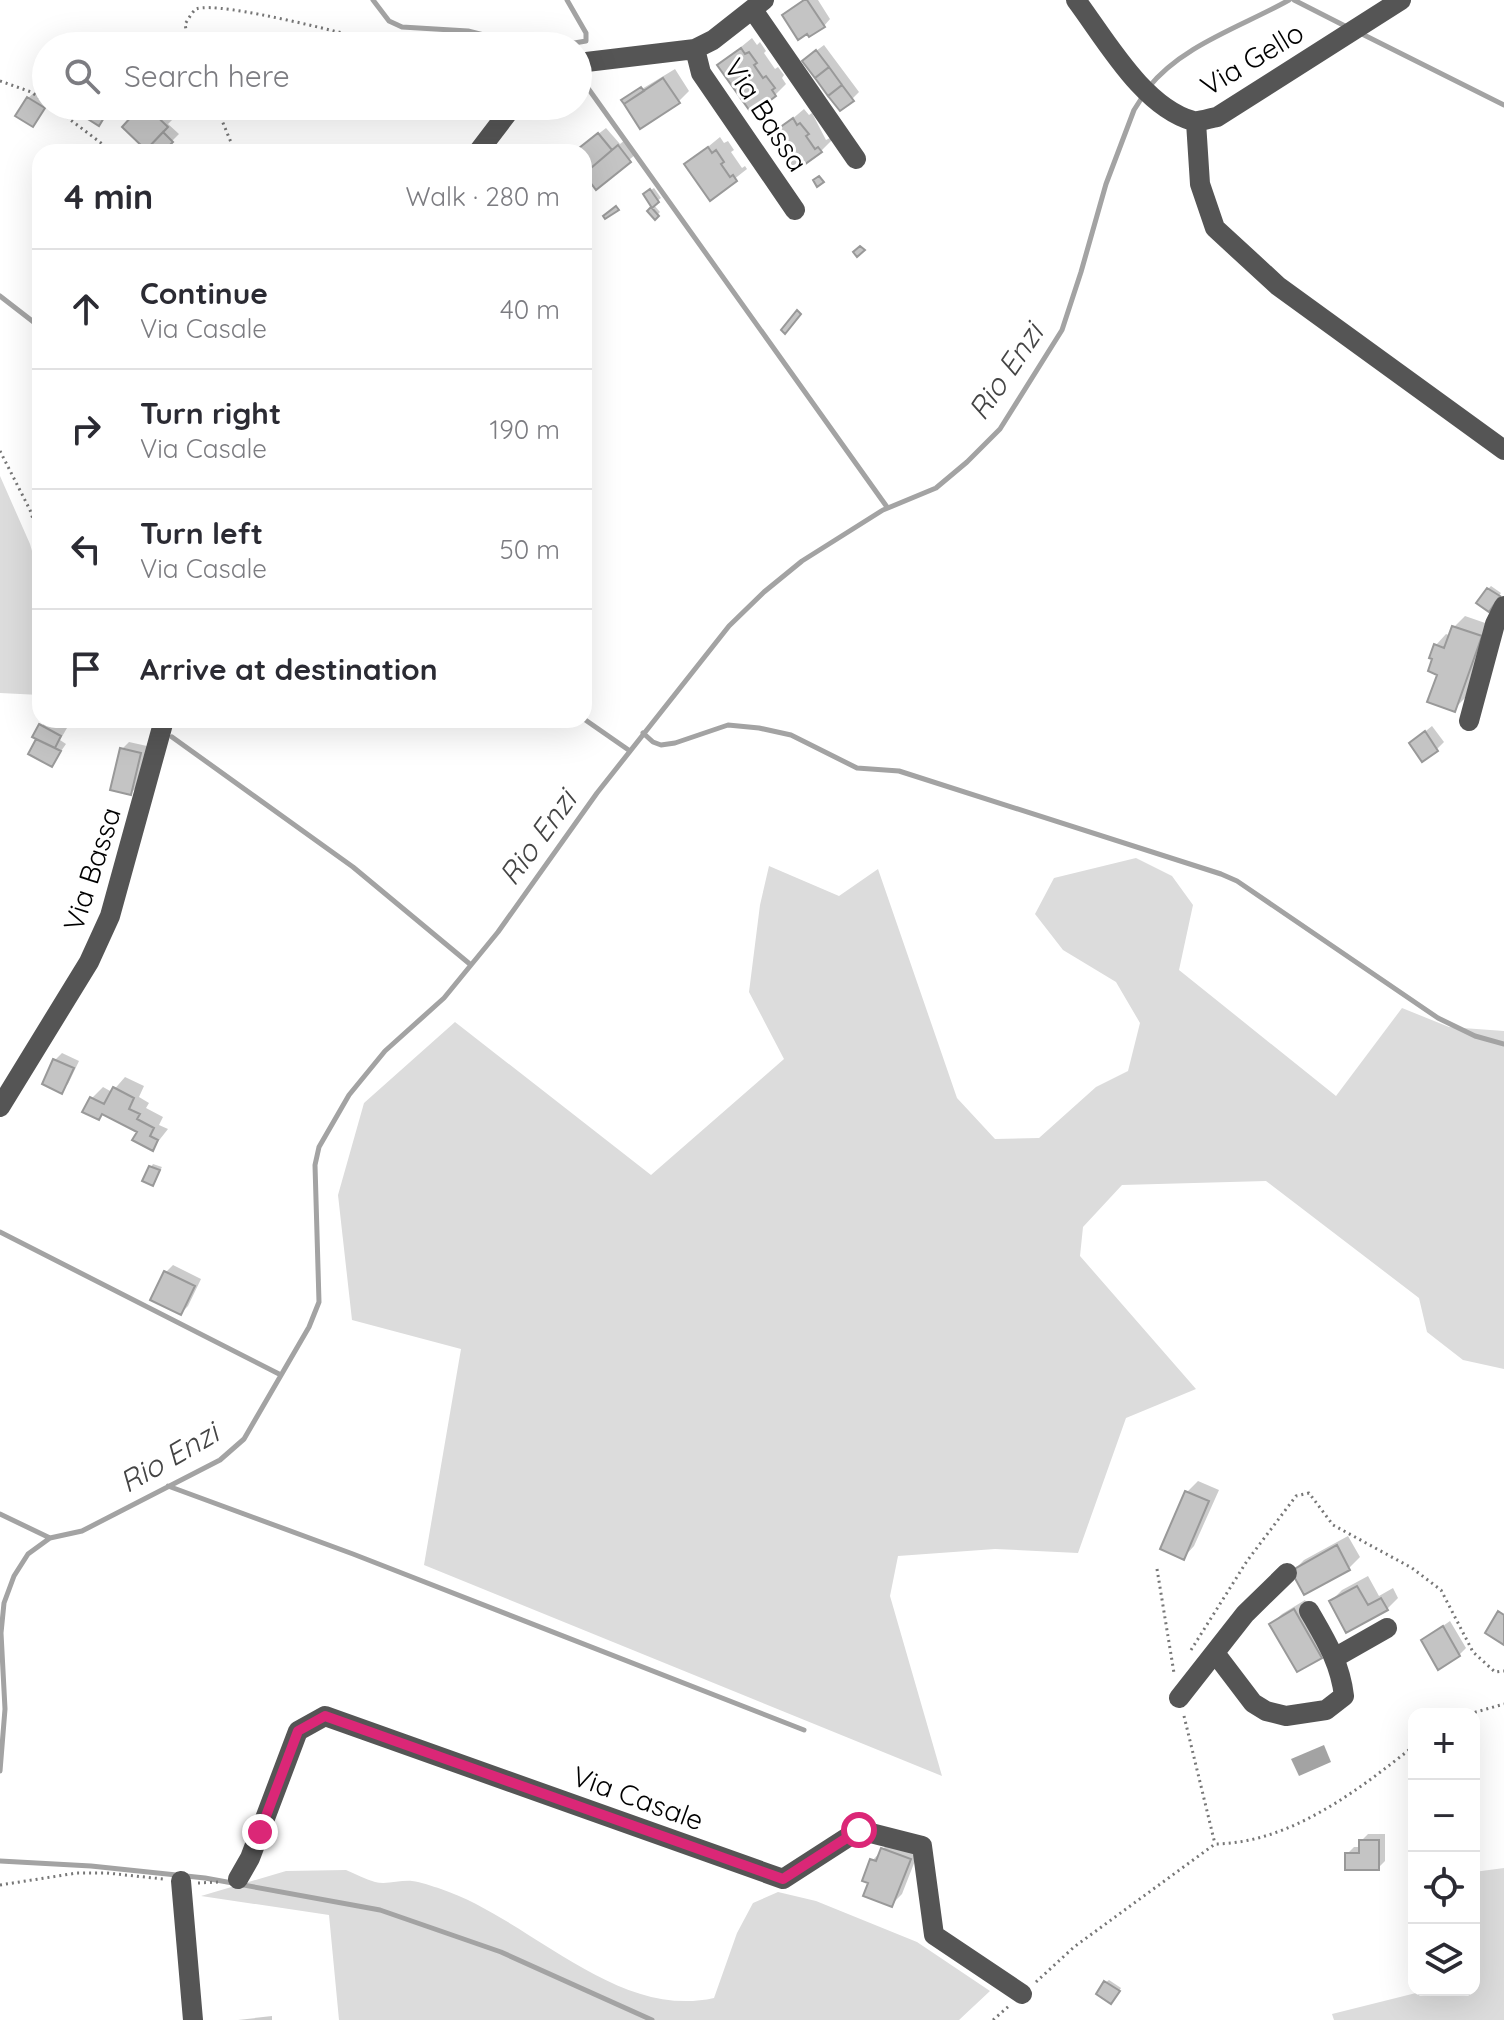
<!DOCTYPE html>
<html lang="en">
<head>
<meta charset="utf-8">
<style>
  body { margin:0; font-family:Quicksand,sans-serif; background:#f7f7f7; color:#2b2b33 }
  .controls { position:absolute; right:24px; bottom:24px; display:grid; overflow:hidden; border-radius:16px; box-shadow:0 8px 32px #0002 }
  .controls button { width:72px; height:72px; display:grid; place-items:center; padding:0; border:0; border-bottom:2px solid #e1e1e2; background:#fff; color:#2b2b33; font:40px sans-serif }
  .stop { position:absolute; width:24px; height:24px; margin:-18px; border:6px solid #db2777; border-radius:50%; background:#fff }
  .stop.end { background:#db2777; border-color:#fff; box-shadow:0 2px 8px #0008 }
  .list { margin:0; padding:0; list-style:none }
  h2 { display:flex; justify-content:space-between; align-items:center; height:104px; margin:0; padding:0 32px; font-size:34px }
  h2 small { font-size:26px; font-weight:400; color:#7c7c81 }
  .list li { display:grid; grid-template-columns:52px 1fr auto; gap:24px; align-items:center; box-sizing:border-box; height:120px; padding:0 32px; border-top:2px solid #e1e1e2 }
  .list b { display:block; font-size:30px; white-space:nowrap }
  .list p { margin:0; font-size:26px; white-space:nowrap; color:#7c7c81 }
  .list em { font-size:26px; font-style:normal; color:#7c7c81 }
  .icon { flex:none; width:44px; height:44px; fill:none; stroke:currentColor; stroke-width:2; stroke-linecap:round; stroke-linejoin:round }
  .map { position:relative; flex:none; width:1504px; height:2020px; overflow:hidden }
  .search { position:absolute; background:#fff; box-shadow:0 8px 32px #0002; left:32px; top:32px; width:560px; height:88px; display:flex; align-items:center; gap:20px; box-sizing:border-box; padding:0 28px; border-radius:44px; color:#7c7c81; font-size:30px }
  .panel { position:absolute; background:#fff; box-shadow:0 8px 32px #0002; left:32px; top:144px; width:560px; height:584px; border-radius:24px }
  .map>svg:first-child { display:block }
</style>
</head>
<body>
<div class="map">
<svg width="1504" height="2020" viewBox="0 0 1504 2020">
  <rect width="100%" height="100%" fill="#fff"/>
  <path fill="#dcdcdc" d="M0 476 30 544 40 579V695L0 693Z
    M1136 858 1172 876 1193 905 1179 970 1336 1096 1402 1008 1449 1027 1504 1031V1369L1463 1360 1427 1332 1419 1298 1266 1181 1122 1185 1083 1227 1080 1256 1196 1389 1126 1418 1078 1553 995 1549 898 1556 890 1596 942 1776 424 1565 461 1349 352 1320 338 1195 364 1103 455 1022 651 1175 784 1059 749 992 760 905 769 866 839 896 878 869 957 1098 995 1139 1039 1138 1096 1087 1128 1071 1140 1023 1116 982 1063 950 1035 914 1054 878Z
    M1504 1868V2020H1334L1332 2014 1428 1990H1474V1872Z
    M346 1870C356 1874 365 1879 375 1882 386 1885 400 1880 412 1881 421 1882 432 1886 441 1889 530 1919 616 2020 714 1998L737 1933 753 1903 778 1892 816 1901 917 1942 990 1991 959 2020H339L329 1915 201 1896 286 1871Z"/>
  <path fill="#a3a3a3" d="M1324 1745 1331 1762 1299 1776 1291 1759Z"/>
  <path fill="#0003" d="M804 0H818L830 19 824 26 784 15Z
    M752 38 757 45 760 42 766 51 764 53 775 69 778 67 784 75 782 78 786 84 775 95 719 65Z
    M824 45 859 92 852 99 812 54Z
    M675 69 689 91 678 102 627 98Z
    M35 92 46 98 47 106 33 124 28 98Z
    M144 106H160L173 119 168 124 179 134 161 152H151Z
    M804 109 809 115 812 113 826 140 830 138 832 140 821 151 771 137Z
    M606 128 620 144 625 140 636 154 597 187 584 171V152H575Z
    M720 137 724 143 728 141 734 150 731 152 742 168 745 166 747 169 710 198 687 164Z
    M654 188 661 198 653 204 660 212 655 217 650 211 654 207 645 194Z
    M1491 586 1501 593 1491 607 1488 589Z
    M1465 616 1491 625 1465 698 1454 709 1440 674 1436 645 1446 634 1451 636 1454 627Z
    M46 720H51L67 728 60 740 66 744 52 764 31 753 39 738 35 736Z
    M1432 726 1444 742 1437 749 1411 743Z
    M129 742 147 746 138 786 131 793 122 749Z
    M62 1053 79 1061 68 1084 61 1091 44 1083 55 1060Z
    M125 1077 144 1086 139 1097 149 1103 146 1108 163 1117 159 1125 168 1129 153 1148 139 1131 104 1113 98 1118 92 1098 103 1087 112 1092Z
    M153 1164 162 1167 153 1184 151 1167Z
    M173 1265 201 1279 188 1306 181 1313 153 1299 166 1272Z
    M1198 1481 1219 1490 1194 1546 1184 1557 1187 1492Z
    M1348 1536 1360 1557 1349 1568 1305 1593 1293 1571 1304 1560Z
    M1368 1576 1379 1596 1393 1588 1398 1598 1387 1609 1331 1601 1342 1590Z
    M1305 1600 1332 1645 1321 1656 1271 1624 1282 1614Z
    M1450 1621 1466 1648 1459 1655 1423 1640Z
    M1368 1834H1385V1861L1378 1868 1347 1854 1354 1847H1361V1841Z
    M893 1838 920 1848 902 1894 891 1905 870 1882 872 1861Z
    M1109 1980 1121 1988 1114 1999 1106 1982Z
    M272 2016V2020H238Z"/>
  <g fill="none" stroke-linecap="round" stroke-linejoin="round">
    <path stroke="#a3a3a3" stroke-width="5" d="M373 0 389 21 402 27 468 31 527 46
      M1294 0 1349 28
      M1362 34 1504 105
      M557 46 586 41V33L567 0
      M580 77 887 507
      M1148 88C1182 45 1243 26 1289 0
      M0 296 40 327
      M584 719 630 751
      M643 733 653 742 661 745 675 743 728 725 759 728 791 735 857 768 899 771 1221 874 1237 881 1438 1018 1475 1036 1504 1044
      M172 737 353 867 471 965
      M0 1232 281 1375
      M168 1486 353 1554 804 1730
      M0 1514 50 1538
      M0 1771 5 1709 1 1633 4 1603 14 1576 28 1554 50 1538 82 1531 220 1460 244 1439 309 1327 319 1302 315 1165 319 1147 349 1095 385 1051 444 998 498 932 597 793 729 626 764 592 802 561 883 510 936 488 967 462 1000 429 1062 330 1081 272 1106 184 1134 110 1143 96
      M0 1861 91 1866 205 1878 380 1910 501 1952 652 2020"/>
  </g>
  <path fill="#c4c4c4" stroke="#999" stroke-width="2" d="M804 0H807L825 27 809 37 807 34 798 40 782 15Z
    M741 48 745 54 749 52 757 63 754 65 763 78 766 76 775 88 772 90 776 96 752 114 717 65Z
    M816 50 829 67 815 78 802 61Z
    M829 67 842 85 828 96 815 78Z
    M663 78 680 103 640 129 624 104Z
    M842 85 854 101 840 111 828 96Z
    M641 87 644 91 624 104 621 100Z
    M27 97 45 108 33 127 15 116Z
    M74 106H111L99 126 72 109Z
    M141 106H146L168 127 146 150 122 127Z
    M793 118 797 125 800 123 809 134 806 136 815 149 818 147 822 152 794 172 768 136Z
    M163 132 173 142 163 152H148L146 150Z
    M598 133 612 150 584 174V152H574Z
    M618 145 631 162 596 190 584 174Z
    M708 147 712 153 716 150 724 162 721 164 730 177 733 175 737 181 710 201 684 164Z
    M819 176 824 182 817 187 813 180Z
    M650 189 659 202 652 208 643 194Z
    M616 206 619 210 605 219 603 216Z
    M651 207 659 216 655 220 647 211Z
    M860 246 865 250 857 257 853 252Z
    M797 310 801 314 785 334 781 330Z
    M1487 588 1500 596 1489 612 1476 603Z
    M1452 626 1482 636 1455 712 1427 702 1437 675 1428 671 1432 659 1429 658 1434 644 1444 648Z
    M39 724 61 736 55 748 32 737Z
    M1425 731 1438 751 1422 762 1409 743Z
    M36 739 61 751 52 767 28 754Z
    M120 748 141 753 131 795 110 790Z
    M53 1059 74 1068 62 1094 42 1084Z
    M113 1087 134 1098 129 1109 140 1114 137 1119 154 1128 150 1136 158 1140 153 1151 132 1140 137 1132 102 1114 99 1120 82 1112 90 1097 104 1104Z
    M149 1166 160 1170 153 1186 142 1181Z
    M164 1271 195 1286 181 1315 150 1300Z
    M1185 1491 1209 1501 1184 1560 1160 1549Z
    M1337 1545 1350 1570 1304 1595 1291 1571Z
    M1357 1586 1368 1605 1381 1598 1388 1610 1346 1633 1329 1601Z
    M1294 1609 1322 1658 1297 1672 1269 1624Z
    M1498 1611 1504 1615V1645L1485 1633Z
    M1443 1626 1460 1656 1438 1670 1421 1640Z
    M1359 1840H1379V1870H1345V1853H1359Z
    M881 1848 911 1859 892 1907 863 1896 868 1883 862 1881 870 1859 876 1861Z
    M1104 1981 1120 1991 1111 2004 1096 1994Z"/>
  <g fill="none" stroke-linecap="round" stroke-linejoin="round">
    <path stroke="#777" stroke-width="3" stroke-dasharray="2 4" stroke-linecap="butt" d="M189 46 185 24C188 20 192 12 196 9 219 0 360 37 391 46
      M0 81 31 92 46 102
      M52 106 113 152
      M216 106 235 152
      M0 451 30 510 40 540
      M1157 1569 1174 1673
      M1191 1650 1247 1561 1296 1496 1309 1493 1333 1525 1412 1568 1441 1590 1473 1652 1495 1672 1504 1671
      M1469 1714 1504 1704
      M1184 1716 1215 1844
      M198 1883 219 1882
      M0 1885 77 1873H107L163 1879
      M1036 1982 1074 1947 1215 1844C1290 1843 1357 1791 1414 1746
      M993 2020 1010 2005"/>
    <path stroke="#555" stroke-width="20" d="M1076 0C1106 40 1143 107 1193 121 1200 122 1210 118 1217 117L1401 0
      M753 10 856 159
      M695 49 701 73 795 210
      M578 63 695 49 713 40 764 0
      M1196 122 1200 184 1215 228 1278 286 1504 450
      M478 152 513 106
      M1469 721 1495 624 1504 606
      M0 1107 89 962 110 916 164 720
      M1215 1653 1253 1703 1266 1711 1286 1716 1326 1710 1344 1696C1340 1662 1325 1639 1309 1611
      M1336 1657 1387 1628
      M1179 1698 1245 1614 1287 1573
      M238 1879 250 1858 298 1731 325 1716 783 1879 859 1830 922 1846 934 1935 1022 1994
      M181 1881 193 2020"/>
  </g>
  <g fill="none" stroke-linecap="round" stroke-linejoin="round">
    <path stroke="#db2777" stroke-width="10" d="M260 1832 298 1731 325 1716 783 1879 859 1830"/>
  </g>
  <g text-anchor="middle" stroke-width="6" stroke-linejoin="round" paint-order="stroke">
    <g font-size="28" fill="#000" stroke="#fff">
      <text transform="translate(1252 59) rotate(-31)" y="10">Via Gello</text>
      <text transform="translate(766 115) rotate(57)" y="10">Via Bassa</text>
      <text transform="translate(92 869) rotate(-72)" y="10">Via Bassa</text>
      <text transform="translate(638 1798) rotate(20)" y="10">Via Casale</text>
    </g>
    <g font-size="30" font-style="italic" fill="#444" stroke="#fff">
      <text transform="translate(1006 372) rotate(-56)" y="10">Rio Enzi</text>
      <text transform="translate(538 838) rotate(-54)" y="10">Rio Enzi</text>
      <text transform="translate(169 1458) rotate(-30)" y="10">Rio Enzi</text>
    </g>
  </g>
</svg>
<div class="controls">
<button>+</button>
<button>−</button>
<button><svg class="icon" aria-label="locate" viewBox="0 0 24 24"><circle cx="12" cy="12" r="6"/><path d="M12 2v4M12 18v4M2 12h4M18 12h4"/></svg></button>
<button><svg class="icon" aria-label="layers" viewBox="0 0 24 24"><path d="M12 4l9 5-9 5-9-5zM3 14l9 5 9-5"/></svg></button>
</div>
<div class="stop" style="left:859px;top:1830px"></div>
<div class="stop end" style="left:260px;top:1832px"></div>
<div class="search"><svg class="icon" aria-label="search" viewBox="0 0 24 24"><circle cx="10" cy="10" r="6"/><path d="M15 15l6 6"/></svg>Search here</div>
<section class="panel">
<h2>4 min<small>Walk · 280 m</small></h2>
<ul class="list">
<li><svg class="icon" aria-label="ahead" viewBox="0 0 24 24"><path d="M12 20V5M6 11l6-6 6 6"/></svg><div><b>Continue</b><p>Via Casale</p></div><em>40 m</em></li>
<li><svg class="icon" aria-label="right" viewBox="0 0 24 24"><path d="M7 20v-9h11M14 6l5 5-5 5"/></svg><div><b>Turn right</b><p>Via Casale</p></div><em>190 m</em></li>
<li><svg class="icon" aria-label="left" viewBox="0 0 24 24"><path d="M17 20v-9H6M10 6l-5 5 5 5"/></svg><div><b>Turn left</b><p>Via Casale</p></div><em>50 m</em></li>
<li><svg class="icon" aria-label="arrive" viewBox="0 0 24 24"><path d="M6 21V4h12l-3 4 3 4H6"/></svg><div><b>Arrive at destination</b></div></li>
</ul>
</section>
</div>
</body>
</html>
